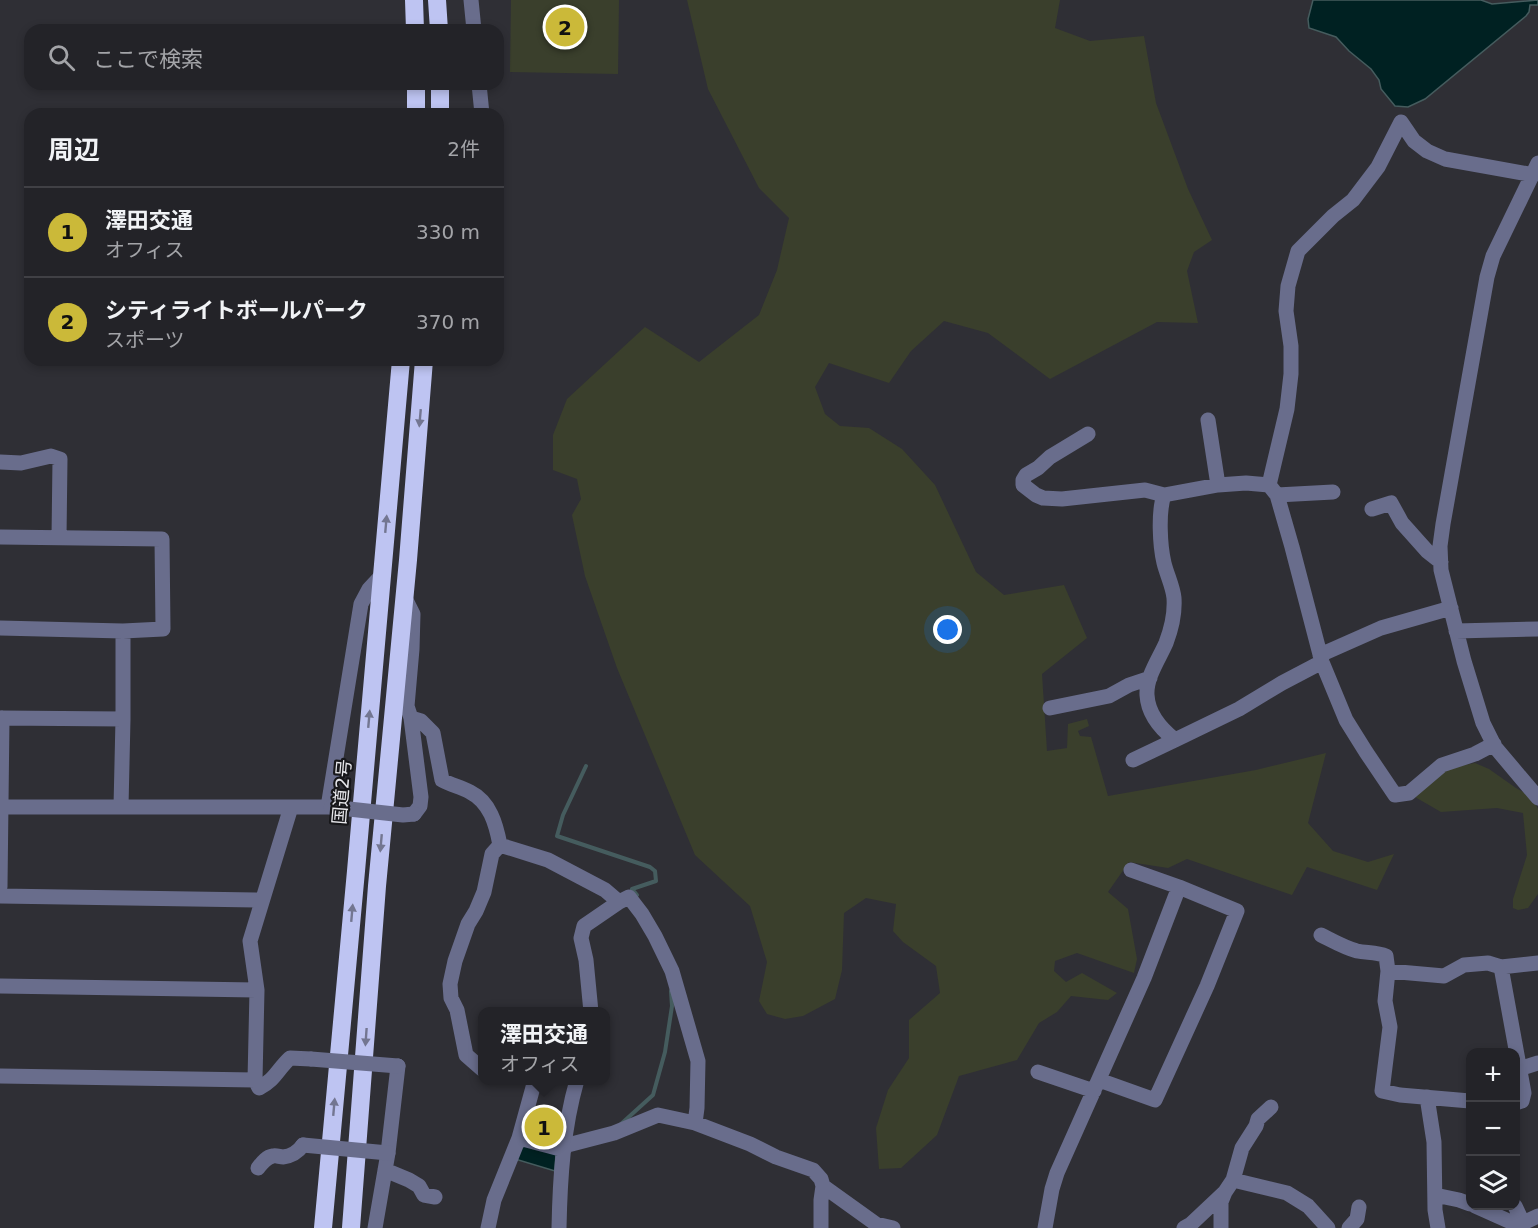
<!DOCTYPE html>
<html lang="ja">
<head>
<meta charset="utf-8">
<style>
  body { margin:0; font-family:"DejaVu Sans","Noto Sans JP",sans-serif; background:#2f2f34; color:#f1f3f6 }
  .controls { position:absolute; right:18px; bottom:18px; display:grid; overflow:hidden; border-radius:12px; box-shadow:0 3px 9px #0003 }
  .controls button { width:54px; height:54px; display:grid; place-items:center; padding:0; border:0; border-bottom:2px solid #404045; background:#232328; color:#f1f3f6; font:30px sans-serif }
  .you { position:absolute; left:948px; top:630px; width:21px; height:21px; margin:-15px; border:4px solid #fff; border-radius:50%; background:#1a73e8; box-shadow:0 0 0 9px #1a73e833 }
  .badge { display:grid; place-items:center; width:39px; height:39px; border-radius:50%; background:#cbb939; color:#111; font-size:20px; font-weight:700 }
  .pin { position:absolute; translate:-50% -50%; border:3px solid #fff; box-shadow:0 2px 6px #0006 }
  .popup { position:absolute; left:478px; top:1007px; width:132px; height:78px; box-sizing:border-box; display:grid; place-content:center; border-radius:12px; background:#232328; filter:drop-shadow(0 2px 4px #0005); font-size:20px; white-space:nowrap; color:#a3a4a8 }
  .popup b { font-size:22px; color:#f1f3f6 }
  .popup::after { content:''; position:absolute; left:50%; top:100%; margin-left:-12px; border:12px solid transparent; border-top-color:#232328 }
  .list { margin:0; padding:0; list-style:none }
  h2 { display:flex; justify-content:space-between; align-items:center; height:78px; margin:0; padding:0 24px; font-size:26px }
  h2 small { font-size:20px; font-weight:400; color:#a3a4a8 }
  .list li { display:grid; grid-template-columns:39px 1fr auto; gap:18px; align-items:center; box-sizing:border-box; height:90px; padding:0 24px; border-top:2px solid #404045 }
  .list b { display:block; font-size:22px; white-space:nowrap }
  .list p { margin:0; font-size:20px; white-space:nowrap; color:#a3a4a8 }
  .list em { font-size:20px; font-style:normal; color:#a3a4a8 }
  .icon { flex:none; width:33px; height:33px; fill:none; stroke:currentColor; stroke-width:2; stroke-linecap:round; stroke-linejoin:round }
  .map { position:relative; flex:none; width:1538px; height:1228px; overflow:hidden }
  .search { position:absolute; background:#232328; box-shadow:0 3px 9px #0003; left:24px; top:24px; width:480px; height:66px; display:flex; align-items:center; gap:15px; box-sizing:border-box; padding:0 21px; border-radius:18px; color:#a3a4a8; font-size:22px }
  .panel { position:absolute; background:#232328; box-shadow:0 3px 9px #0003; left:24px; top:108px; width:480px; height:258px; border-radius:18px }
  .map>svg:first-child { display:block }
</style>
</head>
<body>
<div class="map">
<svg width="1538" height="1228" viewBox="0 0 1538 1228">
  <rect width="100%" height="100%" fill="#2f2f35"/>
  <path fill="#3a3f2c" d="M511 0H619L618 74 510 72Z
    M687 0H1060L1055 28 1090 41 1144 36 1156 103 1188 189 1212 240 1194 252 1187 271 1198 323 1157 322 1050 379 988 333 944 321 911 351 889 383 829 363 815 387 825 414 840 426 869 428 902 449 935 485 976 572 1004 595 1064 585 1087 638 1042 674 1047 751 1067 748 1068 724 1087 719 1089 726 1078 731 1080 736 1091 737 1108 796 1256 770 1326 753 1308 823 1333 851 1368 862 1394 854 1377 890 1307 867 1292 895 1187 859 1168 868 1129 862 1108 892 1128 909 1137 959 1134 973 1077 953 1055 961 1054 971 1066 982 1082 973 1117 993 1108 1000 1071 996 1057 1012 1039 1023 1017 1060 959 1076 937 1135 901 1168 879 1169 876 1128 888 1090 909 1058V1020L940 993 936 966 903 942 893 931 896 904 866 898 844 913 842 970 835 999 803 1016 785 1019 767 1014 759 1001 767 962 750 906 695 855 617 668 585 576 572 515 581 499 577 479 553 470V435L567 399 645 327 699 362 759 315 777 270 789 218 759 188 708 89Z
    M1475 763 1489 769 1516 788 1532 797 1538 809V894L1528 908 1518 910 1513 908V899L1527 855 1523 813 1497 808 1441 812 1415 797 1445 769Z"/>
  <path fill="#002122" stroke="#455c5e" stroke-width="1.5" d="M1313 0H1481L1492 4 1538 0V5H1530L1529 12 1526 16 1425 99 1408 107 1395 106 1381 89 1379 80 1371 69 1349 51 1336 37 1309 28 1308 19Z
    M526 1145 556 1153 555 1171 515 1159 517 1150Z"/>
  <g fill="none" stroke-linecap="round" stroke-linejoin="round">
    <path stroke="#455c5e" stroke-width="4" d="M586 766 563 815 557 836 650 867 655 871 656 881 632 889 637 895
      M621 1124 653 1095 665 1052 672 1006 671 991"/>
    <path stroke="#696d8c" stroke-width="15" d="M471 0 474 30
      M479 84 482 114
      M1538 163 1493 256 1487 277 1443 524 1440 546 1441 570 1464 661 1483 723 1495 747 1538 798
      M1208 420 1218 485
      M1088 434 1050 457 1038 468 1026 475 1023 480V485L1036 495 1043 498 1062 499 1145 490 1164 495
      M0 462 21 463 51 456 60 459 59 538
      M1269 485 1287 409 1291 374V346L1286 311 1288 286 1298 251 1333 216 1353 200 1378 167 1401 122 1414 141 1427 151 1445 159 1534 175
      M1277 495 1333 492
      M1372 509 1391 503 1402 523 1427 551 1441 562
      M0 537 162 539 163 629 123 631V719L121 807
      M404 596 413 614 412 649 407 706 411 718 421 797 420 806 414 814
      M0 628 123 631
      M1456 631 1538 629
      M1320 655 1381 628 1451 608
      M1322 662 1282 683 1239 709 1175 740C1161 729 1148 714 1147 695 1146 677 1159 659 1166 643 1171 630 1175 613 1174 598 1173 587 1167 575 1164 563 1160 546 1158 512 1164 495L1218 485 1246 483 1269 485 1277 495 1292 547 1322 662 1346 720 1366 752 1395 795 1409 793 1442 765 1475 754 1494 744
      M1050 708 1109 696 1129 685 1150 678
      M0 718 123 719
      M411 718 421 721 433 733 442 780C451 785 461 787 470 792 490 802 496 824 500 845
      M1133 760 1175 740
      M0 807H331
      M328 807 361 604 369 589 382 575
      M500 845 548 860 605 890 619 902 584 926 581 938 586 960 591 1012
      M0 887 2 718
      M0 896 262 900
      M619 902 629 897 642 914 655 936 672 971 698 1061 697 1108 695 1123
      M1321 935C1333 941 1345 948 1357 951 1367 953 1377 952 1386 956L1388 971 1385 1001 1390 1027 1382 1091 1400 1095 1470 1101
      M1501 967 1524 1093 1522 1101 1516 1103
      M1388 971 1444 976 1464 965 1488 963 1501 967 1538 963
      M0 986 257 990
      M482 1069 466 1055 457 1010 451 998 450 984 455 961 468 924 476 911 484 892 492 854 500 845
      M1519 1069 1538 1063
      M1038 1072 1094 1091
      M0 1076 255 1080 257 990 250 941 291 807
      M255 1080 259 1088C276 1079 277 1070 290 1058L311 1059
      M1099 1080 1155 1100 1207 986 1237 911 1179 887 1131 870
      M1427 1097 1434 1142 1435 1210 1438 1228
      M519 1138 535 1080
      M564 1146 614 1133 658 1115 695 1123 750 1144 776 1157 813 1170 821 1179 823 1186 821 1200V1228
      M258 1168C262 1163 266 1157 273 1156 276 1155 280 1157 283 1157 292 1156 298 1152 303 1145
      M385 1170 409 1180 419 1186 424 1195 435 1197
      M1233 1180 1287 1193 1308 1206 1328 1228
      M823 1186 876 1224 893 1228
      M1435 1195 1459 1200 1470 1204
      M1475 1206 1520 1226
      M1515 1206 1523 1223
      M375 1228 388 1153 398 1066
      M488 1228 494 1200 519 1138 564 1150
      M559 1228C560 1178 563 1129 577 1080
      M1045 1228 1052 1189 1057 1173 1144 978 1179 887
      M1184 1228 1191 1224 1225 1192
      M1221 1228V1202L1225 1192 1233 1180 1242 1148 1256 1126 1258 1119 1271 1107
      M1349 1228 1357 1219 1359 1207
      M1517 1228 1523 1223 1538 1216"/>
    <path stroke="#bec4f2" stroke-width="18" d="M414 0 415 30
      M437 0 439 30
      M416 84V114
      M440 114V84
      M323 1228 356 871 401 360
      M351 1228 377 886 408 560 424 360"/>
    <path stroke="#696d8c" stroke-width="15" d="M331 807 403 815 414 814
      M311 1059 398 1066
      M303 1145 388 1153"/>
  </g>
  <defs><path id="oneway-solid" d="M-6-.8H1V-3.2L6.5 0L1 3.2V.8H-6Z" transform="scale(1.5)"/></defs>
  <g fill="#737691">
    <use href="#oneway-solid" transform="translate(420 418) rotate(95)"/>
    <use href="#oneway-solid" transform="translate(386 524) rotate(-85)"/>
    <use href="#oneway-solid" transform="translate(369 719) rotate(-85)"/>
    <use href="#oneway-solid" transform="translate(381 843) rotate(95)"/>
    <use href="#oneway-solid" transform="translate(352 913) rotate(-85)"/>
    <use href="#oneway-solid" transform="translate(366 1037) rotate(94)"/>
    <use href="#oneway-solid" transform="translate(334 1107) rotate(-85)"/>
  </g>
  <g text-anchor="middle" stroke-width="4.5" stroke-linejoin="round" paint-order="stroke">
    <g font-size="18" fill="#e7e7eb" stroke="#17171a">
      <text transform="translate(342 792) rotate(-85)" y="6">国道2号</text>
    </g>
  </g>
</svg>
<div class="controls">
<button>+</button>
<button>−</button>
<button><svg class="icon" aria-label="layers" viewBox="0 0 24 24"><path d="M12 4l9 5-9 5-9-5zM3 14l9 5 9-5"/></svg></button>
</div>
<div class="you"></div>
<div class="pin badge" style="left:544px;top:1127px">1</div>
<div class="popup"><b>澤田交通</b>オフィス</div>
<div class="pin badge" style="left:565px;top:27px">2</div>
<div class="search"><svg class="icon" aria-label="search" viewBox="0 0 24 24"><circle cx="10" cy="10" r="6"/><path d="M15 15l6 6"/></svg>ここで検索</div>
<section class="panel">
<h2>周辺<small>2件</small></h2>
<ul class="list">
<li><span class="badge">1</span><div><b>澤田交通</b><p>オフィス</p></div><em>330 m</em></li>
<li><span class="badge">2</span><div><b>シティライトボールパーク</b><p>スポーツ</p></div><em>370 m</em></li>
</ul>
</section>
</div>
</body>
</html>
